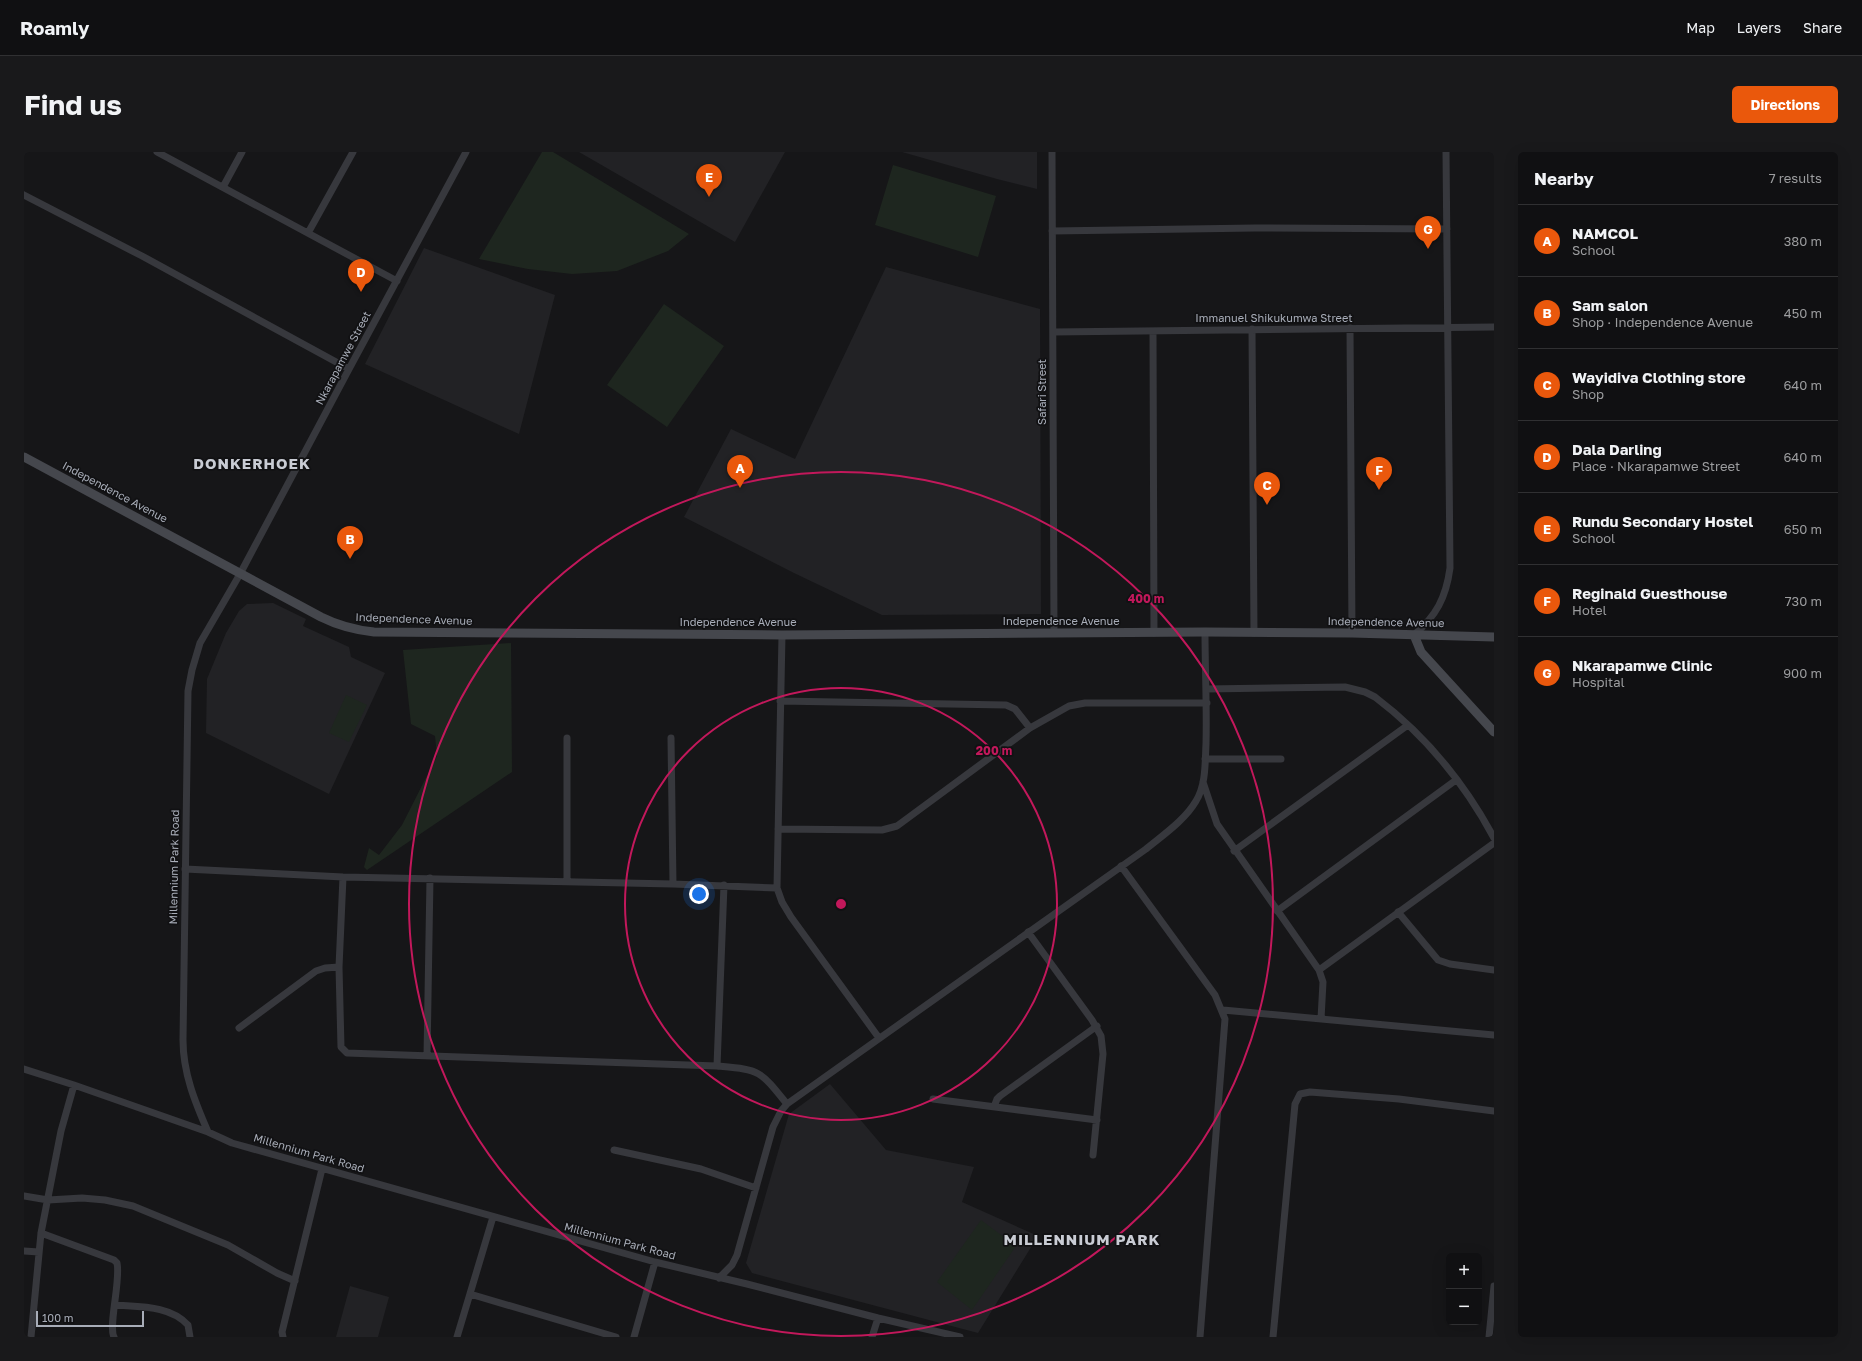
<!DOCTYPE html>
<html lang="en">
<head>
<meta charset="utf-8">
<style>
  body { margin:0; font-family:"Golos Text",sans-serif; background:#19191b; color:#f1f3f6 }
  .controls { position:absolute; right:12px; bottom:12px; display:grid; overflow:hidden; border-radius:6px; box-shadow:0 4px 16px #0002 }
  .controls button { width:36px; height:36px; display:grid; place-items:center; padding:0; border:0; border-bottom:1px solid #303032; background:#101012; color:#f1f3f6; font:20px sans-serif }
  .scale { position:absolute; left:12px; bottom:10px; width:108px; box-sizing:border-box; padding-left:4px; border:2px solid #a8adb8; border-top:0; font-size:11px; line-height:14px; white-space:nowrap; color:#a8adb8; -webkit-text-stroke:3px #111113; paint-order:stroke }
  .you { position:absolute; left:675px; top:742px; width:14px; height:14px; margin:-10px; border:3px solid #fff; border-radius:50%; background:#1a73e8; box-shadow:0 0 0 6px #1a73e833 }
  .badge { display:grid; place-items:center; width:26px; height:26px; border-radius:50%; background:#ea580c; color:#fff; font-size:13px; font-weight:700 }
  .pin { position:absolute; translate:-50% -33px; filter:drop-shadow(0 1px 2px #0008) }
  .pin::after { content:''; position:absolute; top:21px; width:14px; height:12px; background:inherit; clip-path:polygon(0 0,100% 0,50% 100%) }
  .list { margin:0; padding:0; list-style:none }
  h2 { display:flex; justify-content:space-between; align-items:center; height:52px; margin:0; padding:0 16px; font-size:17px }
  h2 small { font-size:13px; font-weight:400; color:#9c9d9f }
  .list li { display:grid; grid-template-columns:26px 1fr auto; gap:12px; align-items:center; box-sizing:border-box; height:72px; padding:0 16px; border-top:1px solid #303032 }
  .list b { display:block; font-size:15px; white-space:nowrap }
  .list p { margin:0; font-size:13px; white-space:nowrap; color:#9c9d9f }
  .list em { font-size:13px; font-style:normal; color:#9c9d9f }
  .map { position:relative; flex:none; width:1470px; height:1185px; overflow:hidden; border-radius:6px }
  header { display:flex; align-items:center; gap:24px; box-sizing:border-box; height:56px; padding:0 20px; background:#101012; border-bottom:1px solid #303032 }
  header strong { font-size:19px }
  nav { display:flex; gap:22px; margin-inline-start:auto; font-size:14px }
  .intro { display:flex; align-items:center; justify-content:space-between; box-sizing:border-box; height:96px; padding:0 24px }
  h1 { margin:0; font-size:28px }
  .button { padding:10px 18px; border-radius:6px; background:#ea580c; color:#fff; font-size:14px; font-weight:700 }
  main { display:flex; gap:24px; padding:0 24px }
  aside { flex:1; background:#101012; border-radius:6px; box-shadow:0 4px 16px #0002 }
  .map>svg:first-child { display:block }
</style>
</head>
<body>
<header>
<strong>Roamly</strong>
<nav><a>Map</a><a>Layers</a><a>Share</a></nav>
</header>
<div class="intro"><h1>Find us</h1><a class="button">Directions</a></div>
<main>
<div class="map">
<svg width="1470" height="1185" viewBox="0 0 1470 1185">
  <rect width="100%" height="100%" fill="#161618"/>
  <path fill="#222225" d="M555 0H761L711 90Z
    M878 0H1013V37L973 27Z
    M400 96 531 143 495 282 341 212Z
    M862 115 1016 157 1017 462 858 463 770 421 660 365 707 277 771 307Z
    M249 451 282 467 279 474 325 495 327 505 361 521 305 642 182 581 183 527 202 481 215 459 223 452Z
    M806 932 862 998 950 1015 938 1050 1014 1084 954 1181 728 1121 722 1111 765 962Z
    M326 1134 365 1145 354 1185H312Z"/>
  <path fill="#1e261f" d="M518 0H529L665 82 644 99 593 119 548 122 504 117 455 107Z
    M869 13 972 44 954 105 851 73Z
    M640 152 700 194 643 275 583 233Z
    M487 491 488 620 343 718 340 715 345 696 355 703 378 673 413 604 411 584 387 572 379 498Z
    M322 543 343 553 325 590 305 581Z
    M957 1068 992 1094 948 1158 913 1130Z"/>
  <g fill="none" stroke-linecap="round" stroke-linejoin="round">
    <path stroke="#37383d" stroke-width="7" d="M133 0 373 129
      M442 0 325 217 216 422 176 491 168 518 164 539 159 888C159 921 171 950 184 980L208 991 631 1110 723 1132 854 1166 936 1185
      M1028 0 1030 480
      M199 35 218 0
      M0 43 118 104 325 217
      M1028 79 1231 76 1423 77
      M284 81 329 0
      M1326 176 1328 481
      M1228 177 1230 481
      M1129 179 1130 481
      M1029 180 1470 175
      M758 483 753 736 758 750 767 765 855 886
      M1390 483C1412 464 1422 446 1426 416L1422 0
      M1182 537 1321 535 1341 540 1351 545C1400 582 1441 632 1470 686
      M756 549 982 553 991 557 1006 576
      M543 586V729
      M647 586 649 732
      M1181 607H1257
      M1179 630 1193 672 1295 818 1299 830 1297 867
      M754 677 858 678 873 674 1006 576 1045 554 1061 551H1183
      M1210 699 1384 573
      M1097 714 1191 843 1201 867 1176 1185
      M161 717 319 725 649 732 753 736
      M319 725 315 815 317 895 323 901 693 914C736 918 735 917 763 952
      M1253 759 1432 628
      M1374 760 1414 808 1426 812 1470 818
      M1004 780 1068 868 1077 884 1079 902 1069 1003
      M1295 818 1470 691
      M1199 858 1470 883
      M215 876 292 819 301 816 315 815
      M403 904 406 726
      M693 914 700 733
      M0 917 50 933 184 980
      M909 947 1073 968
      M970 955 973 947 976 944 1073 874
      M590 998 677 1017 732 1036
      M0 1044 24 1048 58 1046 81 1048 109 1054 204 1093 253 1121 271 1129
      M17 1081 90 1108 93 1111C97 1128 84 1174 90 1185
      M0 1099 15 1100
      M695 1126 708 1113 713 1103 749 975 757 959 763 952 1122 697C1139 683 1161 668 1172 649 1182 633 1181 611 1182 592 1183 555 1181 518 1181 480
      M446 1142 592 1185
      M91 1153C115 1155 146 1153 164 1173L166 1185
      M7 1185 17 1081 37 979 50 933
      M259 1185 258 1180 298 1017
      M433 1185 469 1065
      M610 1185 631 1110
      M848 1185 854 1166
      M1249 1185 1271 952 1276 942 1286 940 1375 947 1470 959
      M1465 1185 1470 1134"/>
    <path stroke="#45474d" stroke-width="9" d="M0 305 297 465C315 474 331 478 350 480L758 483 1181 480 1328 481 1470 485
      M1390 483 1397 500 1470 580"/>
  </g>
  <g fill="none" stroke="#c2185b" stroke-width="2">
    <circle cx="817" cy="752" r="216"/>
    <circle cx="817" cy="752" r="432"/>
  </g>
  <g text-anchor="middle" stroke-width="3.5" stroke-linejoin="round" paint-order="stroke">
    <g font-size="11" fill="#a8adb8" stroke="#111113">
      <text x="1250" y="170">Immanuel Shikukumwa Street</text>
      <text transform="translate(319 206) rotate(-62)" y="4">Nkarapamwe Street</text>
      <text transform="translate(1018 240) rotate(-90)" y="4">Safari Street</text>
      <text transform="translate(91 340) rotate(28)" y="4">Independence Avenue</text>
      <text transform="translate(390 467) rotate(2)" y="4">Independence Avenue</text>
      <text x="1037" y="473">Independence Avenue</text>
      <text x="714" y="474">Independence Avenue</text>
      <text transform="translate(1362 470) rotate(1)" y="4">Independence Avenue</text>
      <text transform="translate(150 715) rotate(-89)" y="4">Millennium Park Road</text>
      <text transform="translate(285 1001) rotate(16)" y="4">Millennium Park Road</text>
      <text transform="translate(596 1089) rotate(15)" y="4">Millennium Park Road</text>
    </g>
    <g font-size="15" font-weight="bold" letter-spacing="1" fill="#c9ccd4" stroke="#111113">
      <text x="228" y="317">DONKERHOEK</text>
      <text x="1058" y="1093">MILLENNIUM PARK</text>
    </g>
  </g>
  <circle cx="817" cy="752" r="6" fill="#c2185b" stroke="#111113" stroke-width="2"/>
  <g font-size="12" text-anchor="middle" font-weight="bold" fill="#c2185b" stroke="#111113" stroke-width="3.5" stroke-linejoin="round" paint-order="stroke">
    <text x="1122" y="451">400 m</text>
    <text x="970" y="603">200 m</text>
  </g>
</svg>
<div class="controls">
<button>+</button>
<button>−</button>
</div>
<div class="scale">100 m</div>
<div class="you"></div>
<div class="pin badge" style="left:716px;top:336px">A</div>
<div class="pin badge" style="left:326px;top:407px">B</div>
<div class="pin badge" style="left:1243px;top:353px">C</div>
<div class="pin badge" style="left:337px;top:140px">D</div>
<div class="pin badge" style="left:685px;top:45px">E</div>
<div class="pin badge" style="left:1355px;top:338px">F</div>
<div class="pin badge" style="left:1404px;top:97px">G</div>
</div>
<aside>
<h2>Nearby<small>7 results</small></h2>
<ul class="list">
<li><span class="badge">A</span><div><b>NAMCOL</b><p>School</p></div><em>380 m</em></li>
<li><span class="badge">B</span><div><b>Sam salon</b><p>Shop · Independence Avenue</p></div><em>450 m</em></li>
<li><span class="badge">C</span><div><b>Wayidiva Clothing store</b><p>Shop</p></div><em>640 m</em></li>
<li><span class="badge">D</span><div><b>Dala Darling</b><p>Place · Nkarapamwe Street</p></div><em>640 m</em></li>
<li><span class="badge">E</span><div><b>Rundu Secondary Hostel</b><p>School</p></div><em>650 m</em></li>
<li><span class="badge">F</span><div><b>Reginald Guesthouse</b><p>Hotel</p></div><em>730 m</em></li>
<li><span class="badge">G</span><div><b>Nkarapamwe Clinic</b><p>Hospital</p></div><em>900 m</em></li>
</ul>
</aside>
</main>
</body>
</html>
